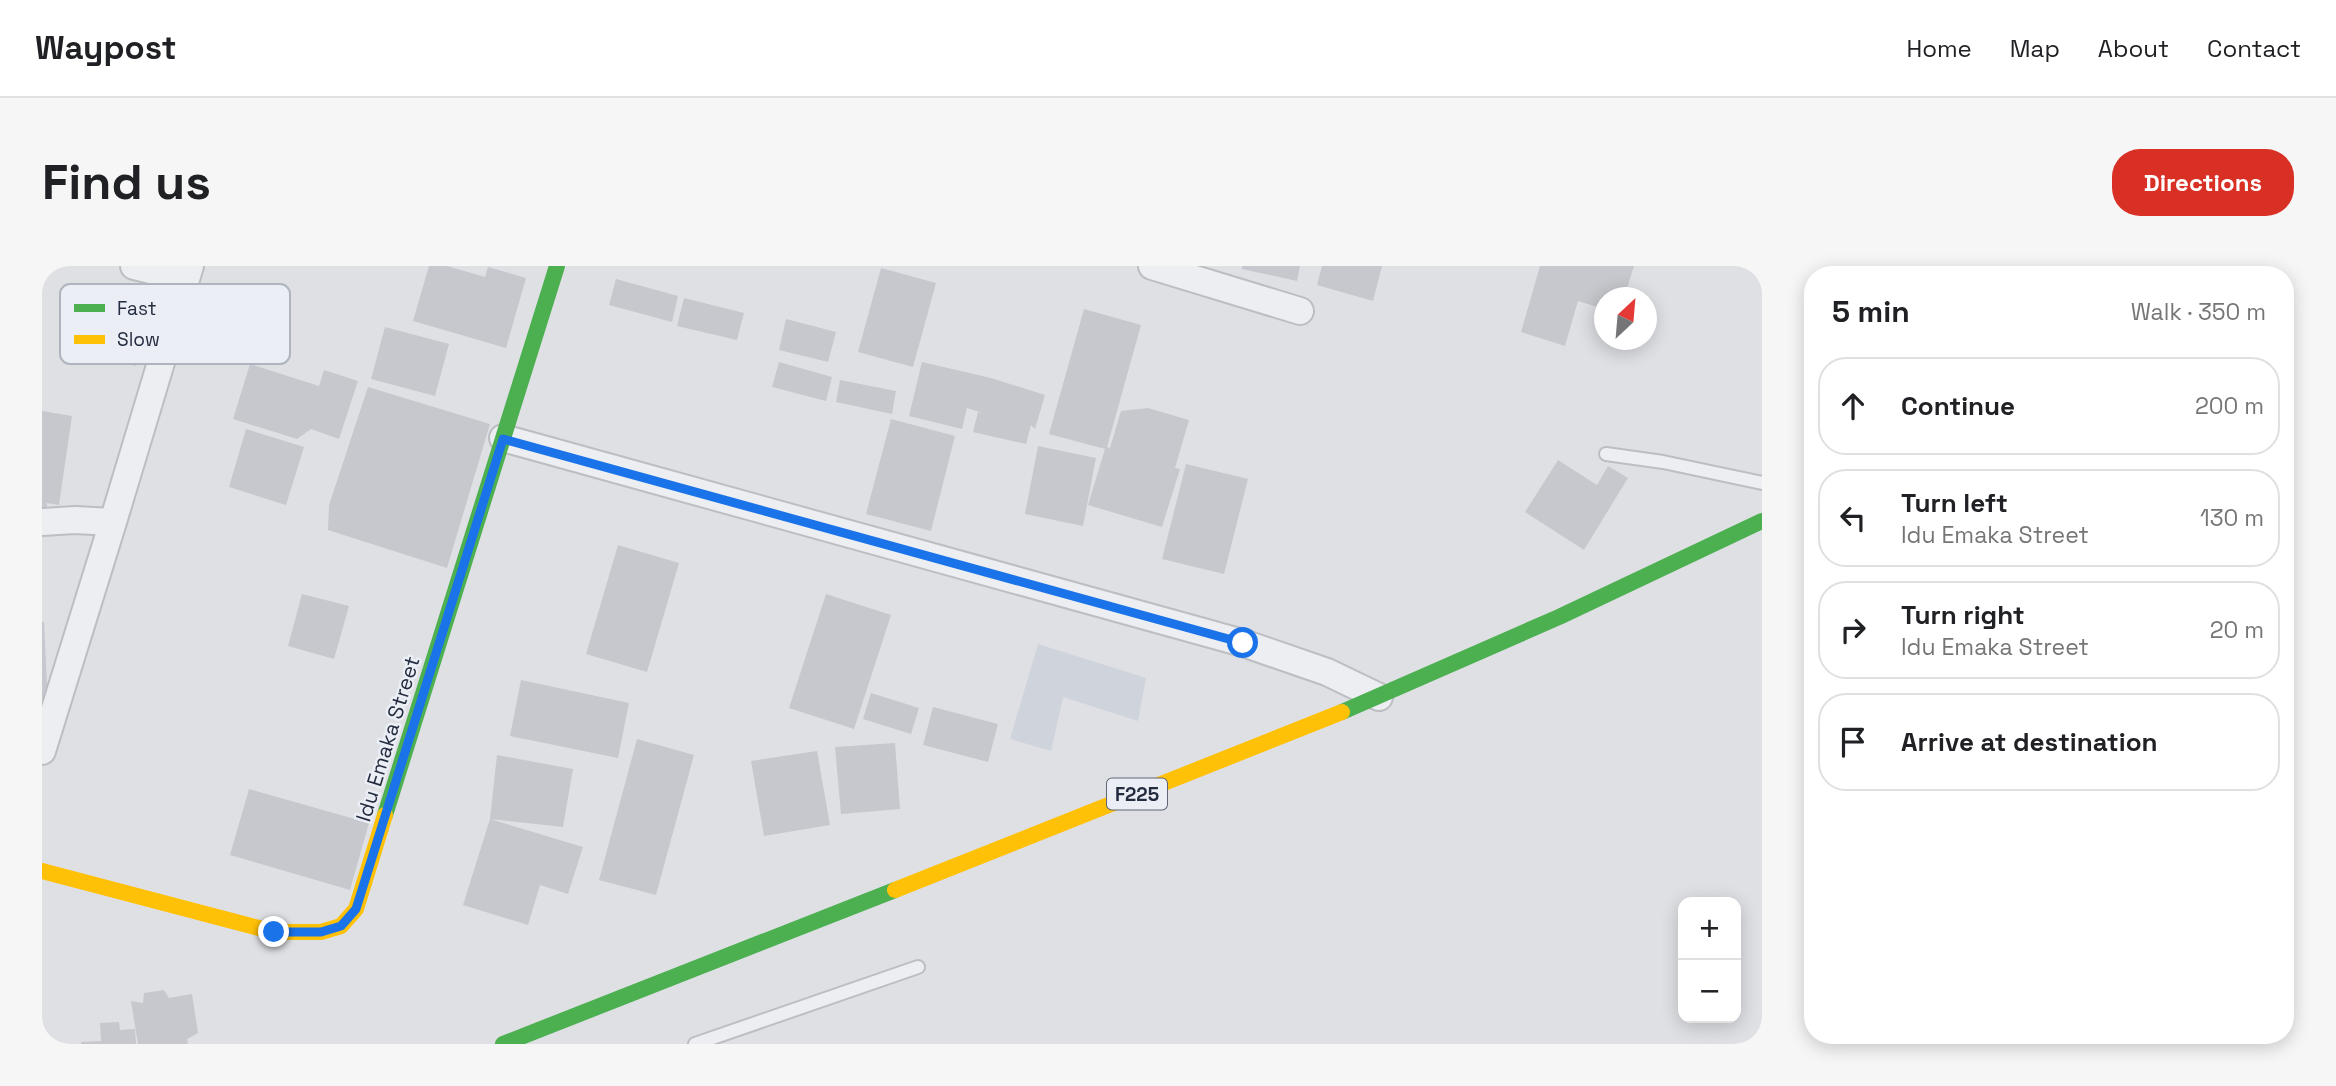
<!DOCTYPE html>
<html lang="en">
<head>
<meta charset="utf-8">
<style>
  body { margin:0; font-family:"Space Grotesk",sans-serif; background:#f6f6f6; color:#202124 }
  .controls { position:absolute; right:21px; bottom:21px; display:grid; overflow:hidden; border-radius:14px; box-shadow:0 4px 18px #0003 }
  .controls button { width:63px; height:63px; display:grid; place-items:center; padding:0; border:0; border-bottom:2px solid #e0e0e0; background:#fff; color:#202124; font:35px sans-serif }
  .compass { position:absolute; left:1552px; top:21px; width:63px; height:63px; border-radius:50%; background:#fff; box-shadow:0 4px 18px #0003; rotate:26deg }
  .stop { position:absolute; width:21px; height:21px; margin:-16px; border:5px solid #1a73e8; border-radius:50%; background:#fff }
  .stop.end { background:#1a73e8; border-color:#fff; box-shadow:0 2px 7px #0008 }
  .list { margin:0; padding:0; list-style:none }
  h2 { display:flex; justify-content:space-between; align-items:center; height:91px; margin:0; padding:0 28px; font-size:30px }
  h2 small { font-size:23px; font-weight:400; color:#757577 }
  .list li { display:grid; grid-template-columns:46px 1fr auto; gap:21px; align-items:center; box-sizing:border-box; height:98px; margin:0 14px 14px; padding:0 14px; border:2px solid #e0e0e0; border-radius:28px }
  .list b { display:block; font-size:26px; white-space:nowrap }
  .list p { margin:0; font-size:23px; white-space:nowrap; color:#757577 }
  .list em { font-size:23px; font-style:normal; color:#757577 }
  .icon { flex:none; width:38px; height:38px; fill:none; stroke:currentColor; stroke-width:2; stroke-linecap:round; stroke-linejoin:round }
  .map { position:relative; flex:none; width:1720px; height:778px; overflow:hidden; border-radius:28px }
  header { display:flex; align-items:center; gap:42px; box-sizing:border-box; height:98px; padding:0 35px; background:#fff; border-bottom:2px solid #e0e0e0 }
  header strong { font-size:33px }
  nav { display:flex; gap:38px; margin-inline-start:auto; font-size:24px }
  .intro { display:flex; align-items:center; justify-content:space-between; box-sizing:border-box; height:168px; padding:0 42px }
  h1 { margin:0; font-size:49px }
  .button { padding:18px 32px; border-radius:28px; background:#d93025; color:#fff; font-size:24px; font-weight:700 }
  main { display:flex; gap:42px; padding:0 42px }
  aside { flex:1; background:#fff; border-radius:28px; box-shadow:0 4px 18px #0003 }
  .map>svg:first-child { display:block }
</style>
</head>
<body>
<header>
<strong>Waypost</strong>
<nav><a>Home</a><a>Map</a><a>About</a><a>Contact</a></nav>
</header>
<div class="intro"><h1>Find us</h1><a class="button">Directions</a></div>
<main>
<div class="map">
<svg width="1720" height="778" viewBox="0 0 1720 778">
  <rect width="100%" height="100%" fill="#dee0e4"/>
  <path fill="#cfd3db" d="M996 378 1104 412 1096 455 1021 431 1009 485 968 473Z"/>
  <path fill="#c6c8cd" d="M387 0H405L443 11 446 1 484 12 464 82 371 55Z
    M1200 0H1258L1255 15 1200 3Z
    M1280 0H1340L1331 35 1275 19Z
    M1498 0H1592L1582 32H1562V43L1536 35 1523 80 1479 66Z
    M839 2 894 17 871 101 816 86Z
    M574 13 636 30 630 56 567 39Z
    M29 30 116 50 109 80 94 100 17 83Z
    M642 32 702 47 695 74 635 60Z
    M1042 43 1099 59 1065 181 1068 182 1079 145 1106 142 1147 154 1133 202 1138 203 1120 261 1046 239 1063 183 1007 168Z
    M744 53 794 66 786 96 737 84Z
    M343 61 407 78 393 130 329 113Z
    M737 96 790 111 784 135 730 121Z
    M880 96 949 112 1003 129 993 163 989 159 984 178 931 166 936 146 944 148 925 142 920 163 867 150Z
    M208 98 277 120 282 104 316 115 297 173 269 163 255 173 191 153Z
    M798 114 854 125 850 148 794 136Z
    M326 121 448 158 405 302 286 264 287 239Z
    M0 145 30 150 17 239 5 237 4 246H0Z
    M849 153 913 170 889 265 824 248Z
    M204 163 262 181 244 239 187 221Z
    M996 180 1054 192 1041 260 983 248Z
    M1516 194 1555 219 1566 200 1586 212 1542 284 1483 246Z
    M1144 198 1206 213 1182 308 1120 293Z
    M576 279 637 297 605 406 544 388Z
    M260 328 307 340 292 393 246 380Z
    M784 328 849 349 812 463 747 442Z
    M0 356H2L6 440 0 439Z
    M479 414 587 437 576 492 468 470Z
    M829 427 877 442 869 468 821 453Z
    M891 441 956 458 946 496 881 479Z
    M595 473 652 489 614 629 557 614Z
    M853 477 858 543 799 548 793 481Z
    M775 485 788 559 722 570 709 495Z
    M455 489 531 503 521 561 448 553Z
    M207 523 327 557 308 624 188 589Z
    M448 553 541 581 526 628 498 619 486 659 421 639Z
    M122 724 127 732 150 728 156 767 145 773 146 778H96L89 735 101 737 102 727Z
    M77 756 78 764 93 763 94 778H39V776L59 775 58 757Z"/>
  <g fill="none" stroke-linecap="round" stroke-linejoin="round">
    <g stroke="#bcbec2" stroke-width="16">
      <path id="lane" d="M1564 188 1621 196 1720 217
        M653 778 876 701"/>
    </g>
    <g stroke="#bcbec2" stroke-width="30">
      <path id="street" d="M92 0 144 13
        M1110 0 1258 45
        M461 172 1201 377 1285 406 1337 431
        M0 256 33 254 71 256
        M0 485 71 256 148 0"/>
    </g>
    <use href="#lane" stroke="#edeef1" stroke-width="12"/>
    <use href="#street" stroke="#edeef1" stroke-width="26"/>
    <path stroke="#4caf50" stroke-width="16" d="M1300 446 1517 351 1720 255
      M343 549 515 0
      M461 778 853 624"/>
    <path stroke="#ffc107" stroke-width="16" d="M0 605 232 666H279L299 660 314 643 343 549
      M853 624 1300 446"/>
  </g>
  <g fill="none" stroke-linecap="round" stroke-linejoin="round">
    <path stroke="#1a73e8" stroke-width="9" d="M232 666H279L299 660 314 643 461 173 1201 377"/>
  </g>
  <g text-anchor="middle" stroke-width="5" stroke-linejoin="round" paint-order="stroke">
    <rect fill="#ebeef5" stroke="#606676" stroke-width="2" x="1065" y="512.5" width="60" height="31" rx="5"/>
    <g font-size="19" font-weight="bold" fill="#242c3f">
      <text x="1095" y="535">F225</text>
    </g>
    <g font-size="21" fill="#242c3f" stroke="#ebeef5">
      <text transform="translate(346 473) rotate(-73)" y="7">Idu Emaka Street</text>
    </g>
  </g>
  <rect x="18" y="18" width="230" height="80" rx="10" fill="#ebeef5" stroke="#afb4be" stroke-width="2"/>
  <rect x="32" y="38" width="31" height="8" fill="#4caf50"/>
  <rect x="32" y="69" width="31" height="9" fill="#ffc107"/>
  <g font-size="19" fill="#242c3f">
    <text x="75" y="49">Fast</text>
    <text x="75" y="80">Slow</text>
  </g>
</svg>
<div class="controls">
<button>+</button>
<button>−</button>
</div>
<svg class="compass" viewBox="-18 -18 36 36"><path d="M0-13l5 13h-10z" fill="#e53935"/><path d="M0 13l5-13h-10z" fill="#757577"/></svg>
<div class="stop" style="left:1201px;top:377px"></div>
<div class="stop end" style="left:232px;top:666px"></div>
</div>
<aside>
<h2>5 min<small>Walk · 350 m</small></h2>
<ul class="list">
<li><svg class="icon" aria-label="ahead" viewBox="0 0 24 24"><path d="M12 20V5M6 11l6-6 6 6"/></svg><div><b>Continue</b></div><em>200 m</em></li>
<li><svg class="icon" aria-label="left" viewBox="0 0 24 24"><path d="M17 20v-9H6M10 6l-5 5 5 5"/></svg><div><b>Turn left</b><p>Idu Emaka Street</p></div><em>130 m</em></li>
<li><svg class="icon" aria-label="right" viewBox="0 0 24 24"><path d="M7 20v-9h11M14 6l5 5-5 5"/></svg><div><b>Turn right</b><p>Idu Emaka Street</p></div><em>20 m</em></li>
<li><svg class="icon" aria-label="arrive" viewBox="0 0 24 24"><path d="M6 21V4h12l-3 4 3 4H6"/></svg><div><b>Arrive at destination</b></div></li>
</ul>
</aside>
</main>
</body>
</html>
